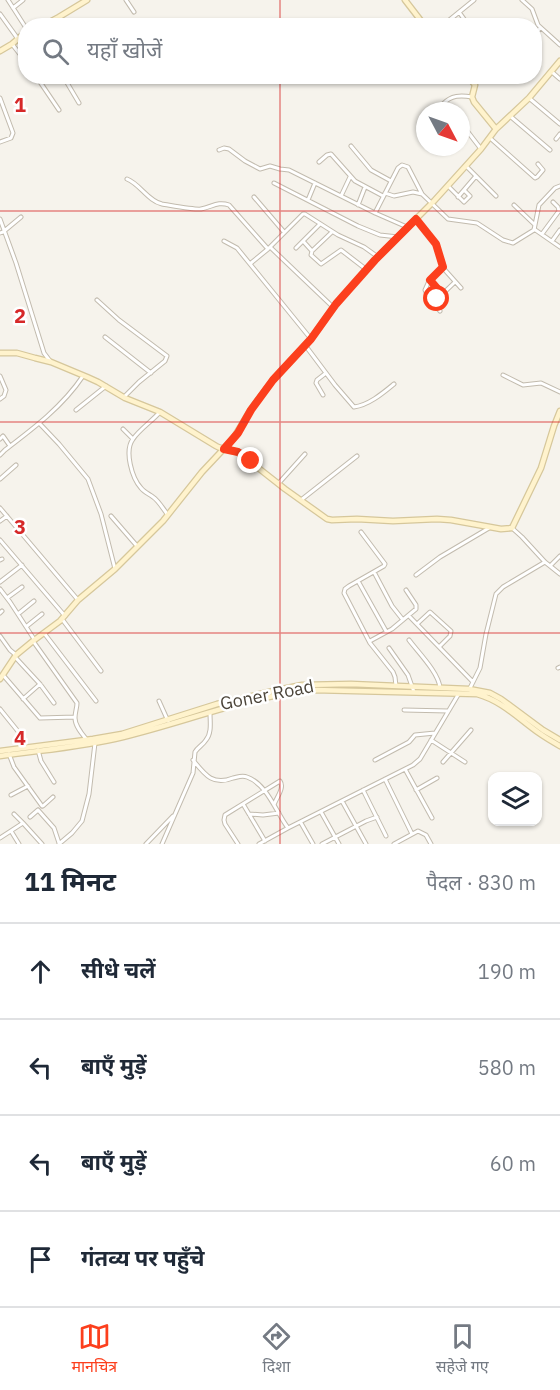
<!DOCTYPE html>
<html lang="hi">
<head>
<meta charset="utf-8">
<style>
  body { margin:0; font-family:"IBM Plex Sans","Noto Sans Devanagari",sans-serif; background:#f6f6f7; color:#1f2937 }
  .controls { position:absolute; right:18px; bottom:18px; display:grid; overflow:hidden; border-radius:12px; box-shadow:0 2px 4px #0004 }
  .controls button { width:54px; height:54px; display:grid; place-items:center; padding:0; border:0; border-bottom:2px solid #e0e1e3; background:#fff; color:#1f2937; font:30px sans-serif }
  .compass { position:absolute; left:416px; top:102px; width:54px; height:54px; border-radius:50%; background:#fff; box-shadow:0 2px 4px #0004; rotate:131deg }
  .stop { position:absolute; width:18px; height:18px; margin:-14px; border:4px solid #fc3f1d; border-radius:50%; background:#fff }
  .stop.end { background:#fc3f1d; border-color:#fff; box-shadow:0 2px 6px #0008 }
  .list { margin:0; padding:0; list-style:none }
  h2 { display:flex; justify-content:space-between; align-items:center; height:78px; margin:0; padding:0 24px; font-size:26px }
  h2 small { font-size:20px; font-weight:400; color:#747a83 }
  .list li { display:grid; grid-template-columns:39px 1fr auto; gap:18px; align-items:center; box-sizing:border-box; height:96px; padding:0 24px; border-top:2px solid #e0e1e3 }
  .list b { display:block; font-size:22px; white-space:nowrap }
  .list em { font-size:20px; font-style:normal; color:#747a83 }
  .icon { flex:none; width:33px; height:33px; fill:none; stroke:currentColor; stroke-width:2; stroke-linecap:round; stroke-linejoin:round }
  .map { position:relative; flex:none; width:560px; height:844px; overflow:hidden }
  .search { position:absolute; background:#fff; box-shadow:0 2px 4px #0004; left:18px; right:18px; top:18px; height:66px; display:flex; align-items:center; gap:15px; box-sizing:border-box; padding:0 21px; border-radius:24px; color:#747a83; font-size:22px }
  .sheet { height:462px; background:#fff }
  nav { display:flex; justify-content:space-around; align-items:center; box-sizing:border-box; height:84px; border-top:2px solid #e0e1e3; background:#fff; font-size:16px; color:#747a83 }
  nav a { display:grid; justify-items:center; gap:3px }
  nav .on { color:#fc3f1d }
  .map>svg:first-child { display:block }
</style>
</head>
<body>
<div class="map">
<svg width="560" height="844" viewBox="0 0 560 844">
  <rect width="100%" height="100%" fill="#f6f3ec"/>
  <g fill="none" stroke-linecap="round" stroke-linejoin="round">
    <g stroke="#c2bbae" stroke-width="5">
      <path id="street" d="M8 0 26 28
        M126 0 134 12
        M522 0 532 9 538 25 560 45
        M13 8 23 0
        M459 12 469 26
        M0 14 18 39
        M442 26 474 0
        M534 37 540 28
        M12 44 26 62
        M552 72 560 79
        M36 76 59 110
        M63 76 79 103
        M0 98 13 133 11 138 0 142
        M529 98 560 124
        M450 111 443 104C451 95 461 95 472 97
        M510 116 550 150
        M461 123 481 149
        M490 138 535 178 537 177 543 170 538 164
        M556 139 560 134
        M351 146 371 170 391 181
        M219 150 224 148 229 149 245 161 260 169 270 166 280 169 289 170 375 213 407 227
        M319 162 327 155 331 154 355 181 383 196
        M466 166 496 196
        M127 179C140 184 148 201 162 204 169 205 196 210 201 209 212 207 218 201 229 205L268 249
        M274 183 358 226 380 235 398 237
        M448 186 464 202 470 196 464 190
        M385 193 394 196 413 192 422 194 448 219 477 223 503 240 513 243 534 230 539 205 555 188 560 186
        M341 196 350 177
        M254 197 284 232
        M458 197 476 176
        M308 200 315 183
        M358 205 365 187
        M514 205 534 224
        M375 213 398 168 402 165 408 167 422 194
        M0 219 16 263 44 353 50 361
        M416 219 433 239 438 249 442 264 444 269 461 288
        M534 229 560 247
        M332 232 312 251 311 255 321 264 341 250 367 270
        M0 233 3 232 21 217
        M542 234 559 211 558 207 553 202
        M224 241 237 248 311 339
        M303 241 312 251
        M552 241 560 230
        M270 247 334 308
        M296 248 320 224
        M251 263 268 249 303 214H305L338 235 364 247 378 257
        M430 280 442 294
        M97 300 119 320 167 356 165 361 139 382 124 397
        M433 303 455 282
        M440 311 428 297 425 290 429 281 442 267
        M105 337 151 373
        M305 345 335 385 354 407C369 405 383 393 394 384
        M503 375 523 385 541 383 560 392
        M0 376 6 390 4 396 0 399
        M323 395 316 383 317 380 326 373
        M76 410 106 386
        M160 412C152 421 139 430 133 439 124 451 132 478 141 488 144 492 149 494 153 497 159 501 163 509 168 515
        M40 424 59 444 88 479 101 514 115 569
        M123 429 133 439
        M0 439 3 436 10 446
        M0 455 5 450C34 428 63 406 83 376
        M0 479 16 465
        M278 484 305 454
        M301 500 357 456
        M0 508 78 600
        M111 516 137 546
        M0 521 7 516
        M512 528 522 537 545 562 560 574
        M361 532 385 564 384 566 349 586 345 589 344 593 370 643 393 672 395 677 396 686
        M0 540 65 616
        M0 560 2 559
        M550 566 560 556
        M374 572 392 606 403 620
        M416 575 440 557 489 528
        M358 581 386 631
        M0 582 22 565
        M0 589 10 602 34 639
        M7 598 22 587
        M0 613 2 611
        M18 614 34 601
        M409 616 473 682
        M62 619 101 671
        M417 624 430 612 451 631 450 636 439 647
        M27 626 42 614
        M44 633 96 701
        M0 636 10 650 16 655
        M409 640C418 652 439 673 440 688
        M33 641 77 703C77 708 75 712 75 718 75 726 82 734 87 740
        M370 641 392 629 416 609V605L406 590
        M389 648 408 675 414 692
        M15 657 40 684 54 703
        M558 668 560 667
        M3 675 40 718 75 717
        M470 688 480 668 486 634 496 594 503 587 545 562
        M23 699 40 684
        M159 701 168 721
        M0 709 21 735 25 747
        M404 710 448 711
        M431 740 465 762
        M38 750 41 761 54 782
        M9 754 14 767 42 806
        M193 760C205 775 213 786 233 778 238 777 242 775 247 777 267 784 276 812 288 828L413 765 420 759 458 695
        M375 760 409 742 415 735 435 733
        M443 762 471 730
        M405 769 432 818
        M385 779 412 834
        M363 790 386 836
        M416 790 437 778
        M11 795 28 786
        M342 801 366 844
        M243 804 265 841
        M43 806 53 797
        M38 810 54 828 59 843
        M321 812 339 844
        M14 814 23 823
        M249 814 263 815 279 813
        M30 817 38 810
        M301 823 313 844
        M11 831 19 844
        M0 838 23 823 42 844
        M59 844 72 833 82 821 89 794 95 743
        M146 844 173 816
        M162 844 193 773 195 752C198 747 203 745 206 740 212 733 210 722 210 713
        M238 844 225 824 224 820 225 815 280 781C285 788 276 798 274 805
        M259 844 288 828
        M322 844 366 821 377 817
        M394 844 418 831 426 835 431 844"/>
    </g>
    <g stroke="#d6c79b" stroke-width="7">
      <path id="secondary" d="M405 0 425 26
        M42 26 59 17 87 0
        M0 51 12 44 26 32
        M468 76 475 85 472 97 474 102 496 129
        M0 353H17L35 358 51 362 87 377 98 382 125 398 160 412 216 446C223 450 230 449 238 452L285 489 327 519 332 520 357 519 393 521 437 519 451 520 501 529 512 528 541 468 554 426 560 411
        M0 679 16 655 33 641 60 621 78 600 115 569 163 521 202 472 233 439 251 409 273 380 311 339 336 304 375 260 434 201 481 149 496 129 529 98 560 61
        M0 751 93 739 122 734 217 704 282 689 302 685 351 684 469 689 490 693 501 699 543 730 560 740
        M0 756C41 750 83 747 123 737 186 722 248 696 314 690L477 694C502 701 518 718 539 733 546 738 553 742 560 746"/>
    </g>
    <use href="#street" stroke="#fff" stroke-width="3"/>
    <use href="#secondary" stroke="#fff3cd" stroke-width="4.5"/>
  </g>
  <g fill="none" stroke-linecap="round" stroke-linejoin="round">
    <path stroke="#fc3f1d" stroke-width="8" d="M251 461 238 452 224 449 238 433 251 410 273 380 311 339 336 304 375 260 416 219 436 244 443 267 430 280 442 294 437 299"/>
  </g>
  <path fill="none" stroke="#d62828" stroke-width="1.5" stroke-opacity="0.55" d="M280 0V26M280 76V844M0 211H560M0 422H560M0 633H560"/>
  <g text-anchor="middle" stroke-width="5" stroke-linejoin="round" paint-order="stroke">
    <g font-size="18" fill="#4b4439" stroke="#fff">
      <text transform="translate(267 695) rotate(-11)" y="6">Goner Road</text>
    </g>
  </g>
  <g font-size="20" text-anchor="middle" font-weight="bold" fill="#d62828" stroke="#fff" stroke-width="5" stroke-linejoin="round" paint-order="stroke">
    <text x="20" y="112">1</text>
    <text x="20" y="323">2</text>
    <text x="20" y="534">3</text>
    <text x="20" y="745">4</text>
  </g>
</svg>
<div class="controls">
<button><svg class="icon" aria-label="layers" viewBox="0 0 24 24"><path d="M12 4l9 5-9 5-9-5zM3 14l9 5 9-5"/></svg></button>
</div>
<svg class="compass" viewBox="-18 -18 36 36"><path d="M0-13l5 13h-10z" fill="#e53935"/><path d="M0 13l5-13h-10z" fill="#747a83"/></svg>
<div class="stop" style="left:437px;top:299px"></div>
<div class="stop end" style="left:251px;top:461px"></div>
<div class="search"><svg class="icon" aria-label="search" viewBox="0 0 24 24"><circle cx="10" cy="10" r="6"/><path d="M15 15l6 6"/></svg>यहाँ खोजें</div>
</div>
<section class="sheet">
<h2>11 मिनट<small>पैदल · 830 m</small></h2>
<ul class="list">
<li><svg class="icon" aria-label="ahead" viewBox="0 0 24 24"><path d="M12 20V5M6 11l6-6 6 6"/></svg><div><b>सीधे चलें</b></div><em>190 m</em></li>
<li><svg class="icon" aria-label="left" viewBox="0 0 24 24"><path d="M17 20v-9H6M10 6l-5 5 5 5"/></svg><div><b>बाएँ मुड़ें</b></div><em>580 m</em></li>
<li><svg class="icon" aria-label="left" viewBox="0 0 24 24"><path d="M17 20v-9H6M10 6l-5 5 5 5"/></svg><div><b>बाएँ मुड़ें</b></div><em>60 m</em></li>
<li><svg class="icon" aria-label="arrive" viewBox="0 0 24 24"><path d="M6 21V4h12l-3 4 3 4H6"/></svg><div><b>गंतव्य पर पहुँचे</b></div></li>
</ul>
</section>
<nav>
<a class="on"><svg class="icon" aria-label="map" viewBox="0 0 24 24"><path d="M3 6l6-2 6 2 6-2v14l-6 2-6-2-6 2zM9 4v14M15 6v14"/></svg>मानचित्र</a>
<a><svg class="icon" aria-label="directions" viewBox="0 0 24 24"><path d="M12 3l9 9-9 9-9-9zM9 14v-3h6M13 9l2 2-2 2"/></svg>दिशा</a>
<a><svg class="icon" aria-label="saved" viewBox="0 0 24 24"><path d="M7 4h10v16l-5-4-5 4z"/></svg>सहेजे गए</a>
</nav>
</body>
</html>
